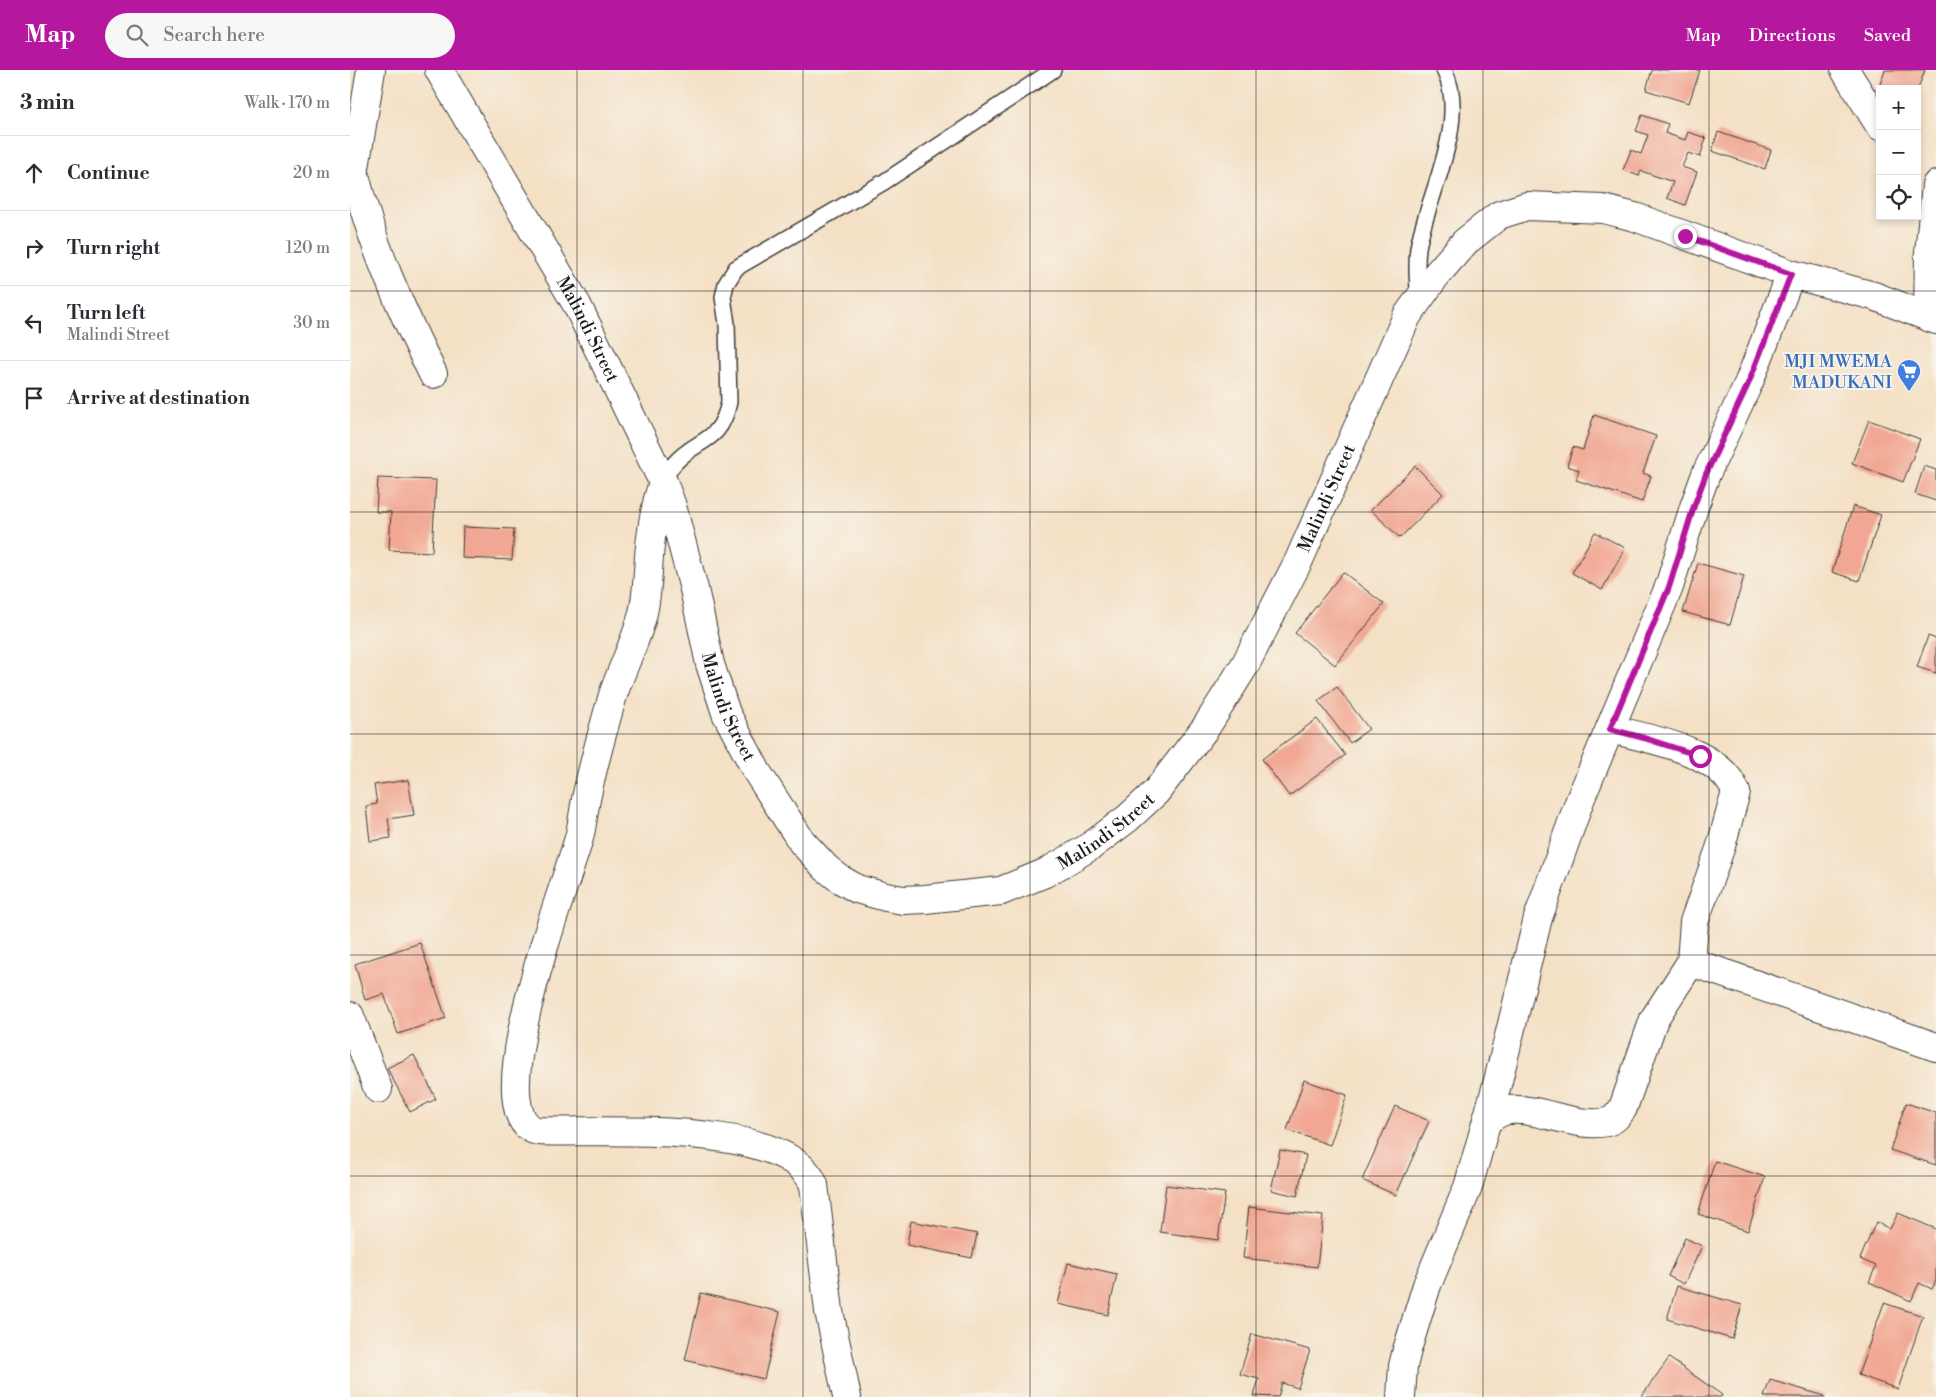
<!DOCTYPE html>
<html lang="en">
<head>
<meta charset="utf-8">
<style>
  body { margin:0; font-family:"Libre Bodoni",serif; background:#f7f7f7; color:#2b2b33 }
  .controls { position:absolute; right:15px; top:15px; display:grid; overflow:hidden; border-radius:0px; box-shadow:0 2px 8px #0003 }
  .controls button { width:45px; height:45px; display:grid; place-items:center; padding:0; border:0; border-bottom:1px solid #e1e1e2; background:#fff; color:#2b2b33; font:25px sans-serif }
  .stop { position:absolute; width:15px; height:15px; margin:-11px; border:4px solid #b5179e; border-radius:50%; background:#fff }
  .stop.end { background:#b5179e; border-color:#fff; box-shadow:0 1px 5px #0008 }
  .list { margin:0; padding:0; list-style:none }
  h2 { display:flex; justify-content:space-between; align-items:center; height:65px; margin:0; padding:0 20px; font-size:21px }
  h2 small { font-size:16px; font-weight:400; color:#7c7c81 }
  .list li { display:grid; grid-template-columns:32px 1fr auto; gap:15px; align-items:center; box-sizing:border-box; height:75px; padding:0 20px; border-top:1px solid #e1e1e2 }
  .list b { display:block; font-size:19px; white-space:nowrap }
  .list p { margin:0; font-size:16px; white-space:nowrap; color:#7c7c81 }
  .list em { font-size:16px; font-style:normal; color:#7c7c81 }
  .icon { flex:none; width:28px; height:28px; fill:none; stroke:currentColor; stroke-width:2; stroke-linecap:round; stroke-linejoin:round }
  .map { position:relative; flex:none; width:1586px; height:1327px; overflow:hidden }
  header { display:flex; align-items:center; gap:30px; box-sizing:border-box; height:70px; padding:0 25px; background:#b5179e; color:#fff }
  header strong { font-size:24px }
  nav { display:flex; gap:28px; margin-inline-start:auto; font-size:18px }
  .search { width:350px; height:45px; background:#f7f7f7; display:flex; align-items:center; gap:12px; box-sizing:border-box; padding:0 18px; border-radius:28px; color:#7c7c81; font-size:19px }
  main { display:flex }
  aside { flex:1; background:#fff }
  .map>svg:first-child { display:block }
</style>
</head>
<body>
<header>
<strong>Map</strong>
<div class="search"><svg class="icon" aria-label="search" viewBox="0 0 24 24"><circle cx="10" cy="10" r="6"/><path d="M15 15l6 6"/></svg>Search here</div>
<nav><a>Map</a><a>Directions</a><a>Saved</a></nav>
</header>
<main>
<aside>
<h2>3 min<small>Walk · 170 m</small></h2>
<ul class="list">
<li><svg class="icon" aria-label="ahead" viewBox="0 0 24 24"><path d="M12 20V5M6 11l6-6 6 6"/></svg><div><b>Continue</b></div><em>20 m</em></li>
<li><svg class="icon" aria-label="right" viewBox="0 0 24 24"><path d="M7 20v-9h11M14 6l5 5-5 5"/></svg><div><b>Turn right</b></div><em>120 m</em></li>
<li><svg class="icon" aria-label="left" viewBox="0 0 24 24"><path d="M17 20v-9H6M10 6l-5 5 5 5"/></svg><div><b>Turn left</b><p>Malindi Street</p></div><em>30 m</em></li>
<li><svg class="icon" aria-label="arrive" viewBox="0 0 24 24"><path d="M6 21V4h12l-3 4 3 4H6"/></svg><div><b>Arrive at destination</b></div></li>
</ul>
</aside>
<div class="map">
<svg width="1586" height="1327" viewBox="0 0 1586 1327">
  <rect width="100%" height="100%" fill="#f7f3e8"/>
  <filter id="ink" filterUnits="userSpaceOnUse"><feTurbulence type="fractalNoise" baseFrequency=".02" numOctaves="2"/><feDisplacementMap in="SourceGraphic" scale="10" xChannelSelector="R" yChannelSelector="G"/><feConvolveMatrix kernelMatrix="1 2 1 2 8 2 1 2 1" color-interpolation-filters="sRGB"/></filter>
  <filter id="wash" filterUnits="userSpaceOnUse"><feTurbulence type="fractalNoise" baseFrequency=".0096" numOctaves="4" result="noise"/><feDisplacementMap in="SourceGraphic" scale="20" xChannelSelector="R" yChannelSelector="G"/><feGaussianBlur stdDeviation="1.12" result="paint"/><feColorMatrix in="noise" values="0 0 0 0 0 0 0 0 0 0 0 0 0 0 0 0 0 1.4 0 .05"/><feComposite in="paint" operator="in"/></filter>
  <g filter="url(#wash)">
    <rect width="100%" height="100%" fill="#f4e0c5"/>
    <g id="blocks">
      <path fill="#f1a793" d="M1302 0H1350L1339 33 1296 20Z
        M1535 0H1575L1568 19H1534L1529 17Z
        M1292 45 1318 54 1315 63 1335 70 1338 62 1356 68 1350 87 1338 83 1332 97 1347 102 1335 135 1317 128 1323 112 1291 101 1289 106 1273 100 1281 80 1291 84 1298 65 1286 61Z
        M1368 62 1421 80 1415 99 1362 81Z
        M1244 345 1306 366 1293 403 1301 406 1292 432 1226 410 1229 400 1217 396 1223 377 1233 380Z
        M1519 350 1570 369 1553 412 1502 393Z
        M1065 396 1093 424 1050 468 1021 440Z
        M1574 396 1586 400V431L1565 424Z
        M28 408 86 410 82 482 39 480 41 442H26Z
        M1503 436 1531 445 1509 511 1482 502Z
        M113 457 164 459 162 490 112 488Z
        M1245 462 1275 478 1252 520 1222 503Z
        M1348 493 1394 506 1380 555 1333 542Z
        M993 502 1034 534 985 595 945 563Z
        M1578 566 1586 569V603L1567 597Z
        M987 617 1019 659 1000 673 968 631Z
        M967 649 995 685 939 726 912 689Z
        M58 710 64 745 38 749 41 768 20 771 16 736 27 734 24 715Z
        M70 873 96 948 48 964 34 924 15 930 5 894Z
        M64 985 86 1029 60 1042 37 998Z
        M954 1010 997 1025 980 1075 937 1060Z
        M1556 1033 1586 1043V1095L1540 1080Z
        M1045 1036 1079 1051 1046 1125 1012 1110Z
        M930 1080 956 1085 947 1126 921 1120Z
        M1365 1091 1415 1107 1398 1161 1348 1144Z
        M816 1115 875 1123 868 1170 810 1162Z
        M899 1137 973 1146 967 1197 893 1188Z
        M1548 1143 1586 1159V1210L1582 1219 1569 1213 1561 1231 1519 1212 1526 1196 1510 1189 1526 1152 1540 1159Z
        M561 1151 627 1164 622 1188 557 1175Z
        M1335 1168 1352 1176 1334 1214 1318 1206Z
        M718 1193 767 1204 758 1245 708 1234Z
        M1327 1216 1392 1235 1382 1269 1317 1249Z
        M351 1223 430 1242 414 1309 335 1290Z
        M1534 1233 1573 1246 1548 1319 1508 1305Z
        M902 1264 960 1280 948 1318 932 1313 928 1327 904 1326 909 1309 890 1304Z
        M1319 1288 1372 1325 1371 1327H1291Z
        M1420 1310 1475 1326V1327H1414Z"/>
    </g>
  </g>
  <g filter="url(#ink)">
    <use href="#blocks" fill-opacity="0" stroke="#3c3935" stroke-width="1"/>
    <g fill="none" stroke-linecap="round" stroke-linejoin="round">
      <g stroke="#3c3935" stroke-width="18">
        <path id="service" d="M1069 228C1067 211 1066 195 1068 178 1077 126 1120 51 1094 0
          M313 412C316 407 319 400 323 395 346 367 370 376 379 332L377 254 373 227 376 214 386 198 534 112 703 0"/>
      </g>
      <g stroke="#3c3935" stroke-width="30">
        <g id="minor">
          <path id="s1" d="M89 0 227 235 313 412 322 436 344 519 360 594 376 643 407 702 452 772 476 798 490 809 507 819 536 827 553 830 575 829 651 821 695 803 716 791 741 776 778 748 806 722 856 657 895 595 949 490 1057 246 1087 204 1115 172 1149 145 1177 136 1253 139 1285 147 1441 204 1524 226 1586 250"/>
          <path d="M1495 0 1530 56"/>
          <path d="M5 105C22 176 51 239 83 304"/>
          <path d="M1 122 21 0"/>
          <path d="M1578 247 1579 183 1586 115"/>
          <path d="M313 412C307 430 303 449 301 468 297 494 299 521 292 547 285 573 272 598 263 625 254 656 245 688 238 720 234 736 233 752 229 768 218 810 125 1045 187 1061 249 1064 437 1048 464 1115L479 1241 497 1327"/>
          <path d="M1260 659C1299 669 1370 680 1386 722L1371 776 1344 852 1341 892"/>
          <path d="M0 946 28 1019"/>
          <path d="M1137 1050C1143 1047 1151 1041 1158 1040 1189 1037 1227 1059 1257 1052 1265 1050 1269 1044 1273 1038L1304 949 1341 892 1586 977"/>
          <path d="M1051 1327 1053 1296 1057 1280 1077 1215 1118 1117 1148 1011 1188 848 1230 730 1319 517 1344 437 1356 404 1399 312 1441 204"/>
        </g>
      </g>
      <use href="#service" stroke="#fff" stroke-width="15"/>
      <use href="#minor" stroke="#fff" stroke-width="28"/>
    </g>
  </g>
  <g fill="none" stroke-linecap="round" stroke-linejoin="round" filter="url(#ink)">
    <path stroke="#b5179e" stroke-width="6" d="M1335 166 1441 204 1399 312 1356 404 1344 436 1319 517 1260 659 1294 668 1350 686"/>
  </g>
  <path fill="none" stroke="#1c1c1c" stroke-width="1" stroke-opacity="0.55" d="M227 0V1327M453 0V1327M680 0V1327M906 0V1327M1133 0V1327M1359 0V1327M0 221H1586M0 442H1586M0 664H1586M0 885H1586M0 1106H1586"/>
  <defs>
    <g id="supermarket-pin" transform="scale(1.25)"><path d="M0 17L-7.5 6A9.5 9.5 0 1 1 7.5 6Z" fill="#3f7fe0" stroke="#f7f3e8"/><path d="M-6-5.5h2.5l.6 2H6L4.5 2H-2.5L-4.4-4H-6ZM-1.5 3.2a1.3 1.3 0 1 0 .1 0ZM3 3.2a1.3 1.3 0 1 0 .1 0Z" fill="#fff"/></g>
  </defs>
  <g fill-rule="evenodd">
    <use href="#supermarket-pin" x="1559" y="301"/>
  </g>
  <g text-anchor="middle" stroke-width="4" stroke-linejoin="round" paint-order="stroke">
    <g font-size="18" fill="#1c1c1c" stroke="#f7f3e8">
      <text dy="6" stroke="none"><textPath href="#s1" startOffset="299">Malindi Street</textPath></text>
      <text dy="6" stroke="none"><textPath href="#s1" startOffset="1604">Malindi Street</textPath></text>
      <text dy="6" stroke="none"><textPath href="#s1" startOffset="704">Malindi Street</textPath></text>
      <text dy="6" stroke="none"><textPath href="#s1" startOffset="1199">Malindi Street</textPath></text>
    </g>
    <g font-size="18" fill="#366cbe" stroke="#f7f3e8" text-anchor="end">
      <text x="1542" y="297">MJI MWEMA<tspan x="1542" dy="21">MADUKANI</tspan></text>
    </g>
  </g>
</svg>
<div class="controls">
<button>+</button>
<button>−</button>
<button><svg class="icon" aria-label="locate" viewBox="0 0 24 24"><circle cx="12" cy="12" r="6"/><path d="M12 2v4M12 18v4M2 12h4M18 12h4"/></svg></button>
</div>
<div class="stop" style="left:1350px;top:686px"></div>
<div class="stop end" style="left:1335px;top:166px"></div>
</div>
</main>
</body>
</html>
